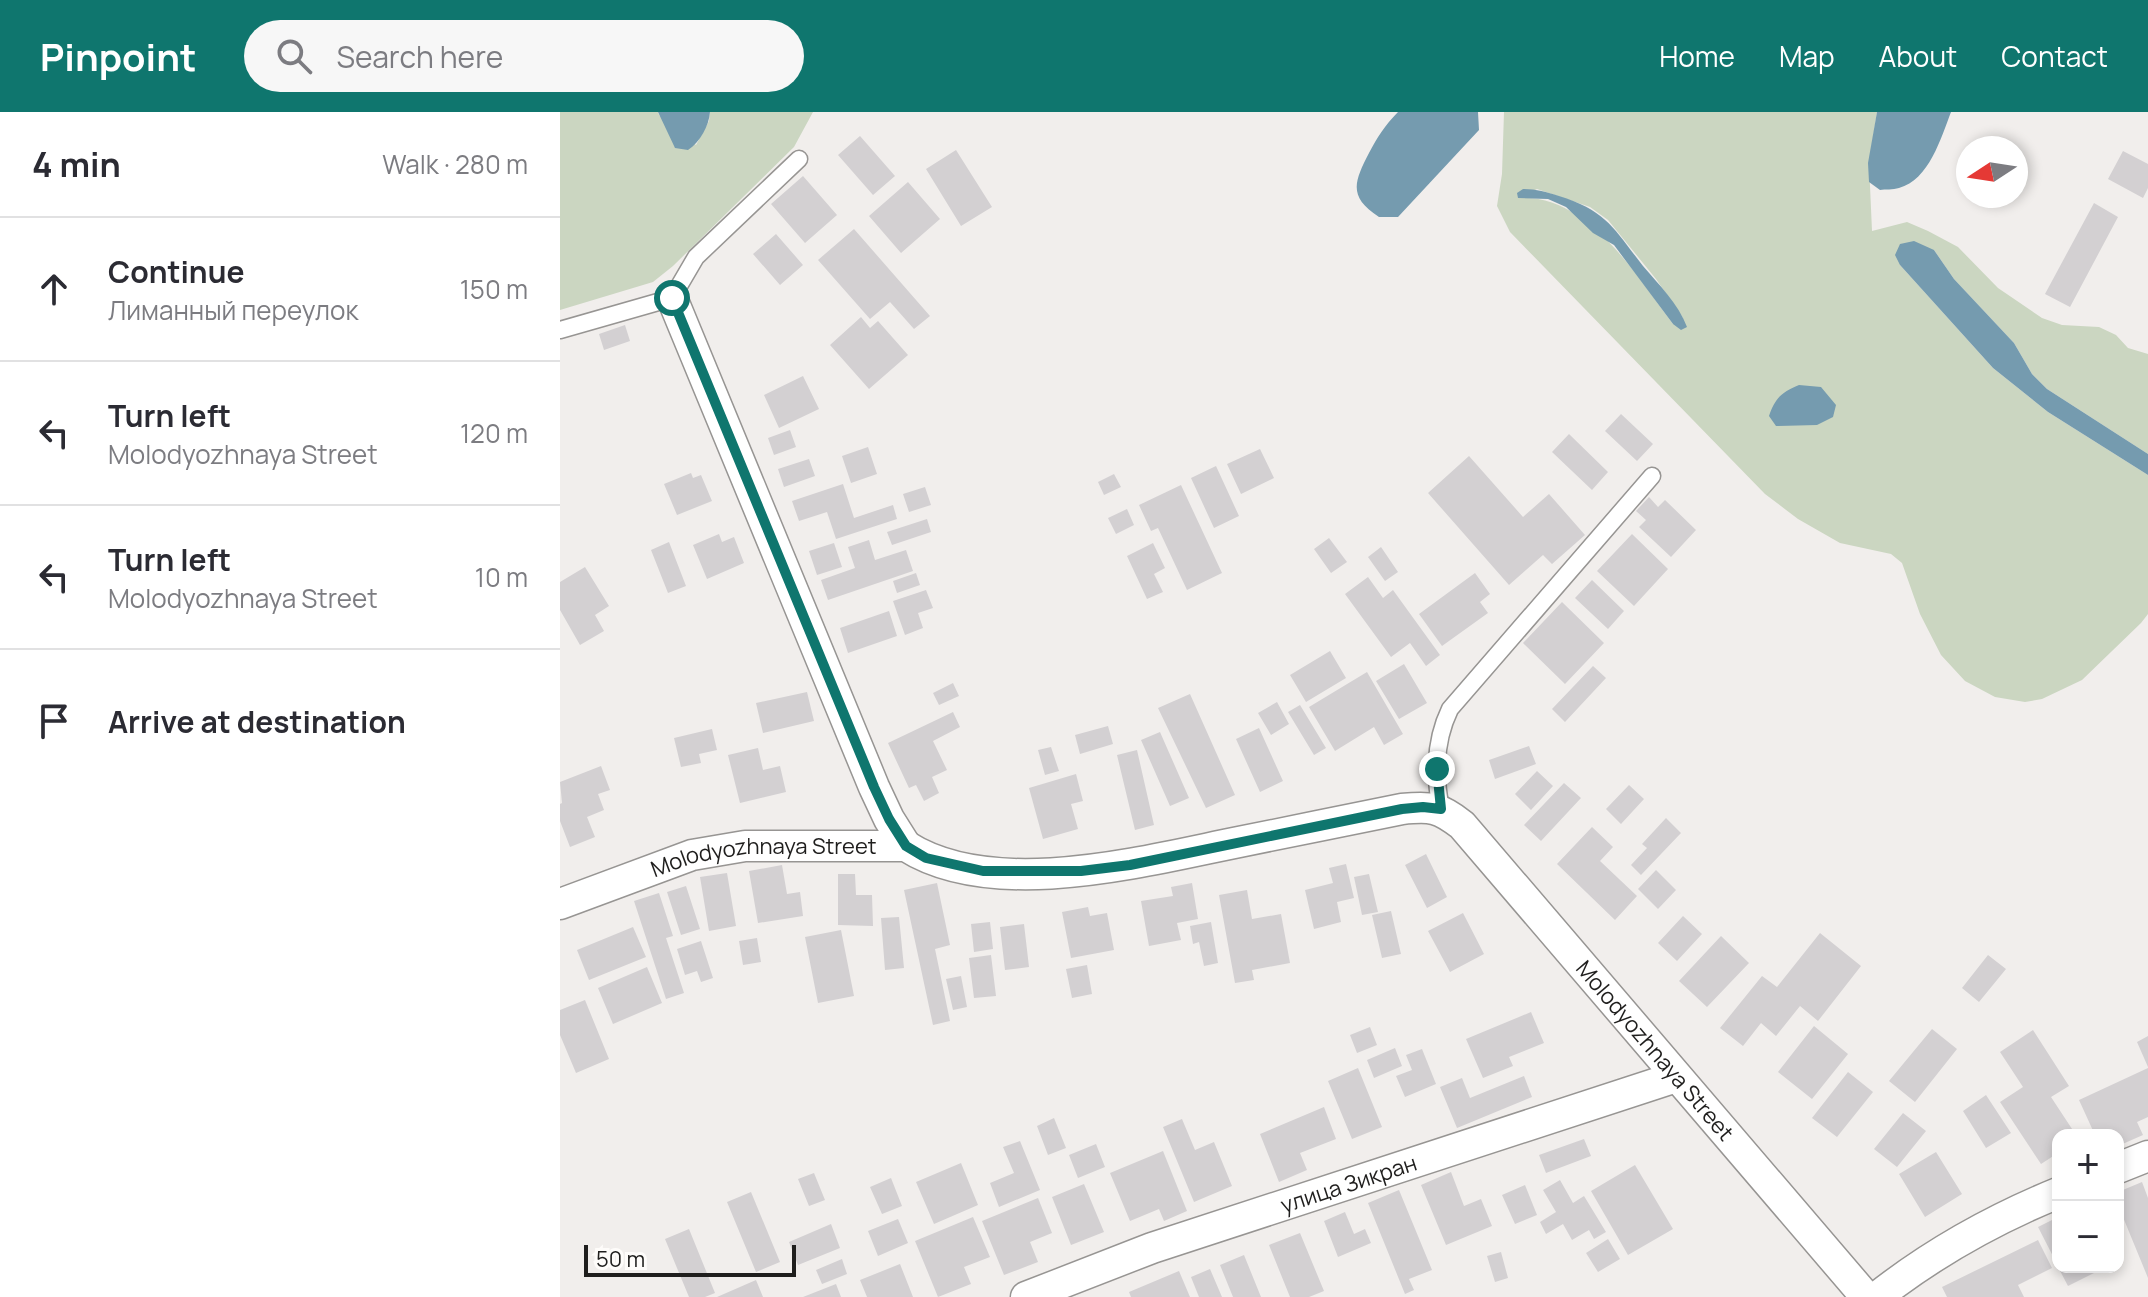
<!DOCTYPE html>
<html lang="en">
<head>
<meta charset="utf-8">
<style>
  body { margin:0; font-family:Manrope,sans-serif; background:#f7f7f7; color:#2b2b33 }
  .controls { position:absolute; right:24px; bottom:24px; display:grid; overflow:hidden; border-radius:16px; box-shadow:0 4px 12px #0003 }
  .controls button { width:72px; height:72px; display:grid; place-items:center; padding:0; border:0; border-bottom:2px solid #e1e1e2; background:#fff; color:#2b2b33; font:40px sans-serif }
  .compass { position:absolute; left:1396px; top:24px; width:72px; height:72px; border-radius:50%; background:#fff; box-shadow:0 4px 12px #0003; rotate:258deg }
  .scale { position:absolute; left:24px; bottom:20px; width:212px; box-sizing:border-box; padding-left:8px; border:4px solid #1f1e1d; border-top:0; font-size:22px; line-height:28px; white-space:nowrap; color:#1f1e1d; -webkit-text-stroke:6px #fefcfa; paint-order:stroke }
  .stop { position:absolute; width:24px; height:24px; margin:-18px; border:6px solid #0f766e; border-radius:50%; background:#fff }
  .stop.end { background:#0f766e; border-color:#fff; box-shadow:0 2px 8px #0008 }
  .list { margin:0; padding:0; list-style:none }
  h2 { display:flex; justify-content:space-between; align-items:center; height:104px; margin:0; padding:0 32px; font-size:34px }
  h2 small { font-size:26px; font-weight:400; color:#7c7c81 }
  .list li { display:grid; grid-template-columns:52px 1fr auto; gap:24px; align-items:center; box-sizing:border-box; height:144px; padding:0 32px; border-top:2px solid #e1e1e2 }
  .list b { display:block; font-size:30px; white-space:nowrap }
  .list p { margin:0; font-size:26px; white-space:nowrap; color:#7c7c81 }
  .list em { font-size:26px; font-style:normal; color:#7c7c81 }
  .icon { flex:none; width:44px; height:44px; fill:none; stroke:currentColor; stroke-width:2; stroke-linecap:round; stroke-linejoin:round }
  .map { position:relative; flex:none; width:1588px; height:1185px; overflow:hidden }
  header { display:flex; align-items:center; gap:48px; box-sizing:border-box; height:112px; padding:0 40px; background:#0f766e; color:#fff }
  header strong { font-size:38px }
  nav { display:flex; gap:44px; margin-inline-start:auto; font-size:28px }
  .search { width:560px; height:72px; background:#f7f7f7; display:flex; align-items:center; gap:20px; box-sizing:border-box; padding:0 28px; border-radius:44px; color:#7c7c81; font-size:30px }
  main { display:flex }
  aside { flex:1; background:#fff }
  .map>svg:first-child { display:block }
</style>
</head>
<body>
<header>
<strong>Pinpoint</strong>
<div class="search"><svg class="icon" aria-label="search" viewBox="0 0 24 24"><circle cx="10" cy="10" r="6"/><path d="M15 15l6 6"/></svg>Search here</div>
<nav><a>Home</a><a>Map</a><a>About</a><a>Contact</a></nav>
</header>
<main>
<aside>
<h2>4 min<small>Walk · 280 m</small></h2>
<ul class="list">
<li><svg class="icon" aria-label="ahead" viewBox="0 0 24 24"><path d="M12 20V5M6 11l6-6 6 6"/></svg><div><b>Continue</b><p>Лиманный переулок</p></div><em>150 m</em></li>
<li><svg class="icon" aria-label="left" viewBox="0 0 24 24"><path d="M17 20v-9H6M10 6l-5 5 5 5"/></svg><div><b>Turn left</b><p>Molodyozhnaya Street</p></div><em>120 m</em></li>
<li><svg class="icon" aria-label="left" viewBox="0 0 24 24"><path d="M17 20v-9H6M10 6l-5 5 5 5"/></svg><div><b>Turn left</b><p>Molodyozhnaya Street</p></div><em>10 m</em></li>
<li><svg class="icon" aria-label="arrive" viewBox="0 0 24 24"><path d="M6 21V4h12l-3 4 3 4H6"/></svg><div><b>Arrive at destination</b></div></li>
</ul>
</aside>
<div class="map">
<svg width="1588" height="1185" viewBox="0 0 1588 1185">
  <rect width="100%" height="100%" fill="#f1eeec"/>
  <path fill="#cbd6c1" fill-rule="evenodd" d="M0 0H98L99 3 136 33 149 9 150 0H253L234 35 113 154 93 170 0 198Z
    M944 0H1317L1309 51 1312 119 1347 110 1368 119 1398 135 1438 176 1482 206 1502 213 1539 215 1556 223 1568 236 1588 242V342L1487 277 1472 262 1454 231 1394 167 1374 138 1340 153 1433 256 1488 300 1588 363V502L1581 511 1522 568 1482 587 1465 590 1435 585 1405 569 1381 543 1360 502 1342 451 1331 442 1280 431 1238 407 1205 382 950 120 937 94 942 62ZM977 77 1030 95 1048 108 1096 167 1123 206 1113 212C1076 163 1028 82 958 86Z"/>
  <path fill="#759baf" d="M98 0H150C149 14 140 30 128 38L115 36Z
    M838 0H918L919 18 838 105H819C788 85 794 70 809 41 817 26 825 13 838 0Z
    M1317 0H1391C1381 26 1369 68 1339 76 1333 78 1325 77 1320 78L1309 70 1308 51Z
    M963 77C976 77 986 80 999 84 1047 99 1054 117 1083 154 1099 173 1118 191 1127 215L1121 218 1113 212 1054 133 1033 121 1006 95 988 87 958 86 957 81Z
    M1354 129 1374 138 1394 167 1454 231 1472 262 1487 277 1588 342V363L1488 300 1433 256 1340 153 1335 143 1340 132Z
    M1239 273 1261 275 1276 293 1273 305 1257 313 1216 314 1209 304C1215 286 1222 280 1239 273Z"/>
  <path fill="#d3d0d2" d="M300 24 335 64 313 83 278 43Z
    M396 38 432 95 401 114 366 57Z
    M1563 39 1588 52V76L1583 86 1548 67Z
    M243 64 277 103 245 131 211 92Z
    M348 70 380 107 341 141 309 104Z
    M1534 91 1558 105 1510 195 1485 182Z
    M294 117 370 204 354 217 330 190 310 207 258 148Z
    M216 122 243 153 220 173 193 142Z
    M301 205 310 216 318 209 348 243 309 277 270 233Z
    M65 213 70 229 44 238 39 222Z
    M243 264 259 297 219 316 204 283Z
    M1061 302 1093 332 1077 349 1045 319Z
    M230 318 236 335 214 343 208 326Z
    M1009 322 1048 360 1032 378 992 340Z
    M308 335 317 362 291 371 282 344Z
    M700 337 714 366 681 382 667 352Z
    M909 344 963 405 989 382 1025 423 992 452 983 443 949 473 868 381Z
    M249 347 255 364 224 375 218 357Z
    M656 354 679 404 654 416 631 366Z
    M131 361 133 366 141 363 152 389 117 403 104 372Z
    M554 362 561 375 544 383 538 370Z
    M283 372 294 406 333 393 337 407 276 427 267 400 239 409 232 389Z
    M621 373 662 461 627 478 598 416 591 419 579 393Z
    M365 375 371 393 349 400 343 382Z
    M1089 385 1098 395 1105 388 1136 418 1111 445 1079 415 1086 408 1076 399Z
    M567 397 574 413 556 422 548 406Z
    M367 407 371 420 332 433 327 420Z
    M159 422 162 430 174 425 184 451 147 467 133 433Z
    M1072 422 1108 457 1074 494 1037 459Z
    M769 426 787 450 771 461 754 437Z
    M309 428 315 448 346 438 353 459 268 488 261 468 295 456 288 435Z
    M109 430 126 474 108 481 91 438Z
    M274 431 282 455 257 463 249 439Z
    M593 431 605 456 594 462 603 480 587 487 567 444Z
    M821 435 838 460 825 469 808 445Z
    M25 455 49 494 35 503 44 519 20 533 0 498V470Z
    M356 461 360 473 337 481 333 469Z
    M915 461 930 482 920 490 928 501 882 534 859 502Z
    M808 465 823 486 833 478 880 543 866 554 850 531 831 545 785 482Z
    M1032 468 1064 499 1048 517 1015 486Z
    M366 478 373 496 358 501 363 516 345 523 333 489Z
    M1002 490 1044 531 1005 572 963 531Z
    M329 499 337 524 288 541 280 516Z
    M770 539 786 566 746 590 730 563Z
    M844 552 867 591 839 607 816 569Z
    M1033 554 1046 566 1005 610 992 597Z
    M807 560 843 622 824 633 814 615 775 639 749 595Z
    M393 571 399 584 379 593 373 581Z
    M247 580 254 609 203 621 196 591Z
    M630 582 675 683 646 696 598 596Z
    M717 590 729 612 711 623 698 601Z
    M740 593 766 636 754 643 728 600Z
    M393 600 400 615 373 629 387 658 372 665 379 681 364 689 356 673 349 676 328 631Z
    M548 614 553 632 520 642 515 623Z
    M699 616 723 669 700 680 676 627Z
    M152 617 157 638 139 642 141 651 121 655 114 626Z
    M600 620 629 686 610 694 581 628Z
    M969 634 976 652 935 667 929 648Z
    M491 635 499 659 485 663 478 638Z
    M198 636 203 658 220 654 226 680 180 691 168 643Z
    M577 638 594 713 575 718 557 643Z
    M41 654 50 678 38 682 44 698 27 705 35 725 10 735 0 709V692L2 691 0 670Z
    M977 659 993 674 971 698 955 682Z
    M516 662 523 689 511 692 518 717 483 727 469 676Z
    M1004 671 1021 686 981 729 964 713Z
    M1069 673 1084 687 1061 712 1046 697Z
    M1106 706 1121 721 1081 763 1071 753 1087 736 1082 732Z
    M1032 715 1053 735 1040 749 1077 784 1055 808 997 752Z
    M866 742 887 785 867 796 845 753Z
    M786 752 794 786 777 790 781 810 754 817 745 778 773 771 769 756Z
    M222 753 227 782 240 780 243 804 198 811 189 759Z
    M1096 758 1116 778 1098 797 1078 777Z
    M167 761 176 814 149 819 140 765Z
    M278 762H295L296 783H312L313 814 278 813Z
    M809 762 818 800 802 803 794 765Z
    M377 771 390 833 375 837 390 909 373 913 344 778Z
    M632 771 638 807 617 811 621 828 589 834 581 789 613 784 611 775Z
    M126 774 140 817 121 823 107 780Z
    M687 778 692 807 721 802 730 851 692 858 694 868 675 871 659 783Z
    M99 781 113 824 106 826 124 881 106 887 74 789Z
    M528 795 530 804 547 801 554 838 511 846 502 800Z
    M831 799 841 842 822 846 812 803Z
    M903 801 924 842 890 860 868 819Z
    M1123 804 1142 822 1117 849 1098 831Z
    M339 805 344 856 325 858 321 806Z
    M430 810 433 837 414 840 411 812Z
    M651 810 658 851 644 854 639 830 633 832 630 814Z
    M464 812 469 855 445 858 440 815Z
    M73 815 86 845 29 868 17 838Z
    M281 818 294 884 258 891 245 825Z
    M1260 821 1301 854 1258 909 1240 894 1216 924 1201 911 1183 934 1160 916 1202 864 1217 875Z
    M1161 824 1189 851 1147 895 1119 869Z
    M197 826 201 850 183 853 179 829Z
    M141 829 153 866 141 870 137 859 125 863 117 837Z
    M431 843 436 884 414 886 409 846Z
    M1428 843 1446 857 1419 890 1402 876Z
    M527 853 532 882 512 886 506 857Z
    M87 855 102 891 53 912 38 876Z
    M401 864 407 895 393 898 386 867Z
    M25 888 49 947 16 961 0 923V898Z
    M971 900 984 931 949 945 953 954 923 966 906 927Z
    M1254 914 1288 942 1252 987 1218 960Z
    M810 915 817 933 797 941 790 923Z
    M1372 917 1397 937 1355 990 1329 969Z
    M1473 918 1509 974 1491 985 1516 1023H1498V1041L1481 1052 1440 990 1463 975 1440 940Z
    M1588 924V955L1577 930Z
    M835 936 842 954 814 966 807 948Z
    M862 937 876 972 845 985 836 964 852 958 846 943Z
    M798 956 822 1015 792 1027 768 969Z
    M1588 956V1005L1577 1010 1583 1023 1558 1034V1023H1535L1519 988Z
    M1288 960 1313 980 1277 1025 1252 1006Z
    M964 964 972 985 897 1016 880 975 902 966 910 986Z
    M1426 983 1451 1021 1426 1036 1403 999Z
    M764 995 776 1027 740 1041 747 1058 719 1070 700 1022Z
    M1343 1001 1366 1019 1337 1055 1314 1037Z
    M494 1006 506 1036 488 1043 477 1014Z
    M622 1007 635 1038 654 1030 672 1074 634 1090 603 1015Z
    M1024 1027 1031 1044 986 1061 979 1043Z
    M460 1029 480 1078 439 1095 430 1071 454 1061 443 1035Z
    M536 1032 545 1055 518 1066 509 1043Z
    M603 1039 627 1099 604 1109 599 1097 570 1109 550 1061Z
    M1376 1040 1402 1082 1365 1105 1339 1062Z
    M401 1051 418 1093 374 1112 356 1070Z
    M1075 1053 1113 1117 1068 1143 1031 1079Z
    M891 1060 904 1094 921 1087 932 1114 886 1133 861 1073Z
    M254 1061 265 1088 249 1094 238 1067Z
    M331 1066 342 1094 322 1102 310 1075Z
    M1000 1068 1013 1091 1024 1084 1046 1120 1034 1127 1029 1118 1012 1128 1003 1112 986 1122 980 1110 996 1100 983 1078Z
    M1582 1070 1588 1086V1166L1558 1093V1080Z
    M524 1072 544 1120 511 1133 492 1085Z
    M965 1073 977 1103 955 1112 942 1083Z
    M839 1078 872 1158 849 1167 854 1178 845 1182 808 1091Z
    M191 1080 220 1150 196 1160 167 1090Z
    M478 1086 492 1121 470 1130 478 1150 444 1163 422 1109Z
    M785 1100 794 1122 805 1117 811 1131 778 1145 764 1109Z
    M413 1105 430 1145 404 1155 411 1172 378 1185 355 1129Z
    M1498 1105V1154L1478 1115Z
    M338 1107 348 1131 318 1144 308 1119Z
    M271 1112 280 1136 238 1153 229 1130Z
    M129 1117 155 1181 145 1185H129L105 1127Z
    M740 1121 764 1179 749 1185H730L709 1133Z
    M1048 1127 1060 1147 1038 1160 1026 1141Z
    M1478 1128 1492 1156 1458 1173 1464 1185H1387L1382 1175Z
    M941 1140 948 1166 935 1170 927 1144Z
    M684 1143 701 1185H673L660 1153Z
    M282 1147 287 1162 262 1172 256 1158Z
    M340 1152 353 1185H307L300 1168Z
    M1498 1155H1546L1508 1174Z
    M650 1157 662 1185H639L631 1165Z
    M619 1159 630 1185H571L569 1180Z
    M196 1168 203 1185H157Z
    M276 1172 281 1185H243Z"/>
  <g fill="none" stroke-linecap="round" stroke-linejoin="round">
    <g stroke="#979593" stroke-width="19">
      <path id="lane" d="M0 218 112 186 136 145 239 47
        M881 697C874 663 875 628 890 597L1092 364"/>
    </g>
    <g stroke="#979593" stroke-width="33">
      <g id="street">
        <path d="M112 186 314 675 329 707 346 734"/>
        <path id="s1" d="M0 792 132 743 185 734H346C432 789 581 750 674 731 730 720 786 708 842 697 871 694 879 695 902 713L1306 1185"/>
        <path d="M1558 1056 1588 1044"/>
        <path id="s2" d="M466 1185 592 1136 1116 965"/>
        <path d="M1317 1185C1373 1141 1432 1108 1498 1081"/>
      </g>
    </g>
    <use href="#lane" stroke="#fff" stroke-width="16"/>
    <use href="#street" stroke="#fff" stroke-width="30"/>
  </g>
  <g fill="none" stroke-linecap="round" stroke-linejoin="round">
    <path stroke="#0f766e" stroke-width="10" d="M112 186 314 675 329 707 346 734 366 746 423 759H521L570 753 842 697 863 695 881 697 877 657"/>
  </g>
  <g text-anchor="middle" stroke-width="7" stroke-linejoin="round" paint-order="stroke">
    <g font-size="22" fill="#1f1e1d" stroke="#fefcfa">
      <text dy="8" stroke="none"><textPath href="#s1" startOffset="212">Molodyozhnaya Street</textPath></text>
      <text dy="8" stroke="none"><textPath href="#s1" startOffset="1224">Molodyozhnaya Street</textPath></text>
      <text dy="8" stroke="none"><textPath href="#s2" startOffset="342">улица Зикран</textPath></text>
    </g>
  </g>
</svg>
<div class="controls">
<button>+</button>
<button>−</button>
</div>
<svg class="compass" viewBox="-18 -18 36 36"><path d="M0-13l5 13h-10z" fill="#e53935"/><path d="M0 13l5-13h-10z" fill="#7c7c81"/></svg>
<div class="scale">50 m</div>
<div class="stop" style="left:112px;top:186px"></div>
<div class="stop end" style="left:877px;top:657px"></div>
</div>
</main>
</body>
</html>
